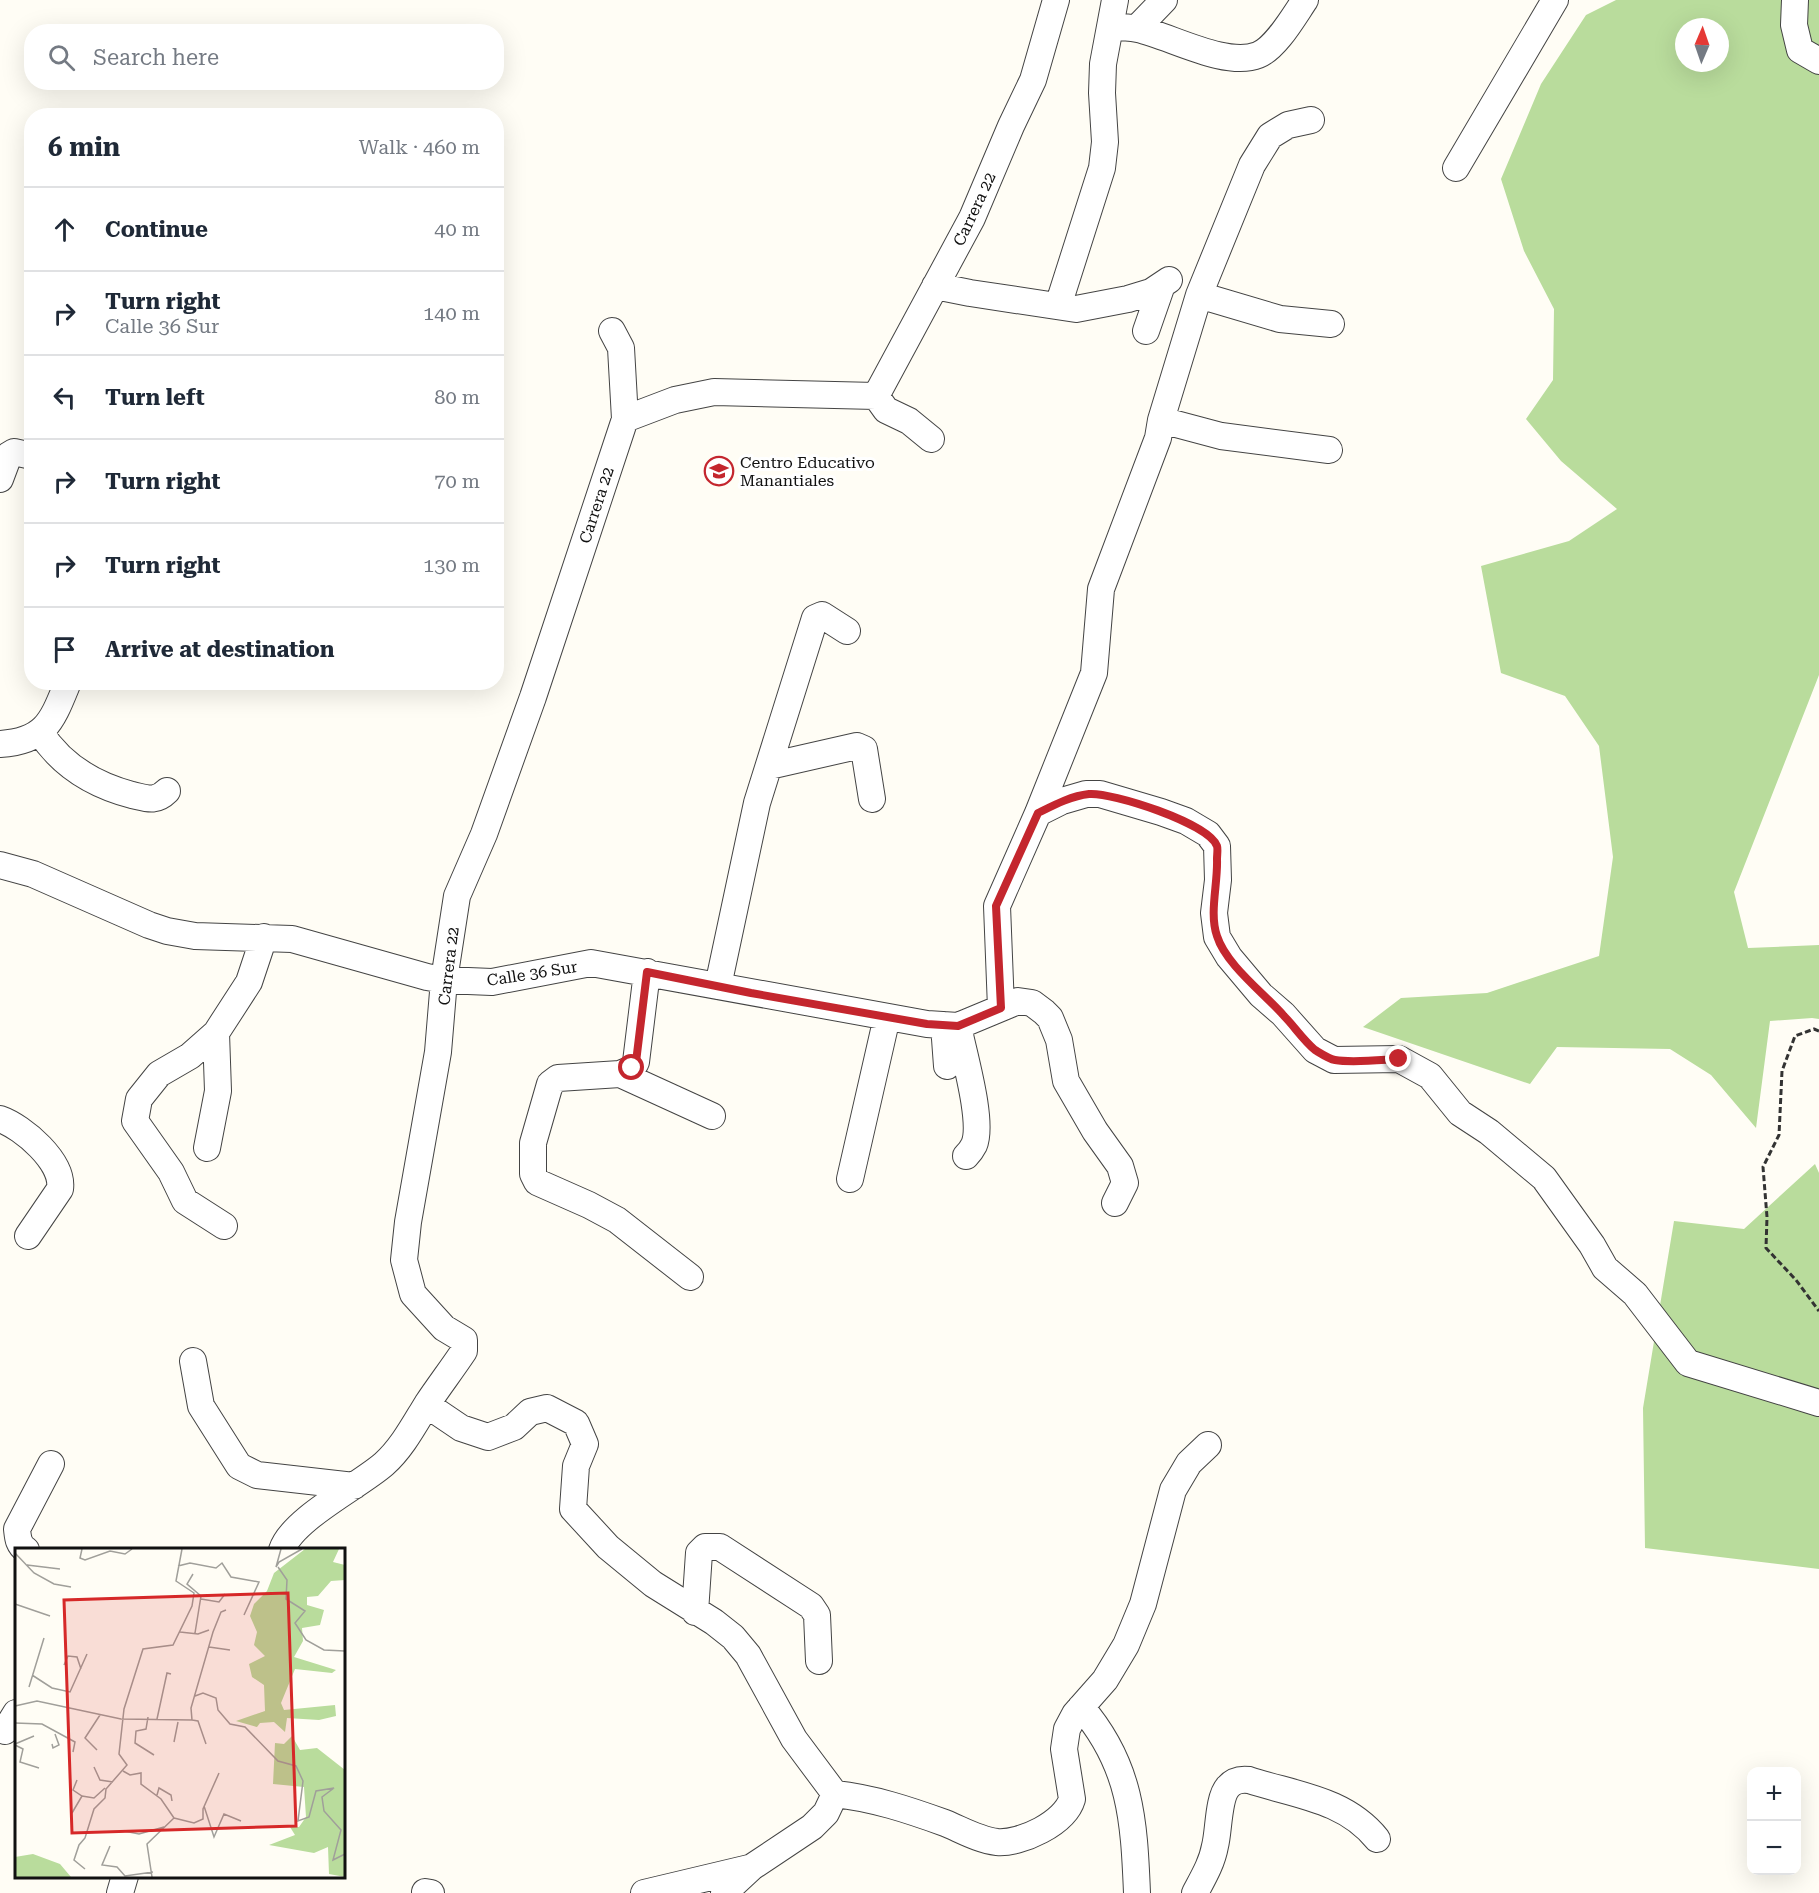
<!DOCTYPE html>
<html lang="en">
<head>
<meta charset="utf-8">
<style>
  body { margin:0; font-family:"Roboto Serif",serif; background:#f2f2f3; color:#1f2937 }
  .controls { position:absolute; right:18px; bottom:18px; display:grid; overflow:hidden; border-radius:12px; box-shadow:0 6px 24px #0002 }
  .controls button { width:54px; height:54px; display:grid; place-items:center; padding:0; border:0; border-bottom:2px solid #e0e1e3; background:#fff; color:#1f2937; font:30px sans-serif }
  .compass { position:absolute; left:1675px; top:18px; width:54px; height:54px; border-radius:50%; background:#fff; box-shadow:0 6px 24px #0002; rotate:2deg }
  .stop { position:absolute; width:18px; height:18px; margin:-14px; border:4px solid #c4262e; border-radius:50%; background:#fff }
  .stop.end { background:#c4262e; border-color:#fff; box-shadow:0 2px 6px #0008 }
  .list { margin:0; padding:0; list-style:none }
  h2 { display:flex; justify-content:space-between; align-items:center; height:78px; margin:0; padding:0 24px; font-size:26px }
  h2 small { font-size:20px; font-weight:400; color:#747a83 }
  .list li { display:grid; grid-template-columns:39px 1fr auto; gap:18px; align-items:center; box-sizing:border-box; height:84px; padding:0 24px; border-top:2px solid #e0e1e3 }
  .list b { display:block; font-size:22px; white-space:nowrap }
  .list p { margin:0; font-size:20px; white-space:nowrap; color:#747a83 }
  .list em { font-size:20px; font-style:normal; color:#747a83 }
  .icon { flex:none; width:33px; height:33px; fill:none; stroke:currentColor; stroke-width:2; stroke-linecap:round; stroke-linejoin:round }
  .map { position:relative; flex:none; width:1819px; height:1893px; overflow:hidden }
  .search { position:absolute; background:#fff; box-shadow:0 6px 24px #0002; left:24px; top:24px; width:480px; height:66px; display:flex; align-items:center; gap:15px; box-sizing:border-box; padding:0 21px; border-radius:24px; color:#747a83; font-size:22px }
  .panel { position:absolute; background:#fff; box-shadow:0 6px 24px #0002; left:24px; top:108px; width:480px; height:582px; border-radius:24px }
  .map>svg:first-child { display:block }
</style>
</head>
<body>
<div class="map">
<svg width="1819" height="1893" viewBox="0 0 1819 1893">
  <rect width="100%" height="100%" fill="#fffdf5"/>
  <path fill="#b9dc9c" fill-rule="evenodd" d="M1616 0H1819V675L1734 892 1748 948 1819 945V1019L1812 1018 1770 1021 1756 1128 1711 1075 1670 1049 1557 1047 1530 1084 1363 1027 1401 998 1487 993 1599 956 1613 857 1599 746 1565 696 1501 673 1481 566 1569 541 1617 509 1561 461 1526 419 1553 380 1554 309 1524 251 1501 179 1541 84 1586 15ZM1684 27H1720V63H1684Z
    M1815 1164 1819 1173V1569L1645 1548 1643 1408 1674 1221 1744 1229Z"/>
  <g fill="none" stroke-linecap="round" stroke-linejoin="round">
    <g stroke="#444" stroke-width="28">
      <path id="minor" d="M1795 0 1794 25 1800 50 1819 61
        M1111 27C1119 27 1129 27 1138 29 1170 36 1226 68 1258 55 1276 48 1294 16 1305 0
        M1137 28 1164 0
        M1456 168 1555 0
        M935 286 970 293 1076 309 1128 299 1151 292 1169 280
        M1199 295 1280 319 1331 324
        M1058 306 1102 168 1105 142 1102 93 1103 64 1115 0
        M612 331 621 348 625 419
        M1146 331 1162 285
        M876 396 886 410 909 421 931 439
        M1161 420 1221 436 1329 450
        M0 479 9 455 14 452 32 456
        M40 732C61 765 94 785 132 795 146 798 155 803 167 791
        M0 744C46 741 52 721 68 682
        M769 766 857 746 864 749 872 799
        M1038 813 1062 801 1086 794H1100L1161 812 1186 821 1208 834 1217 846 1218 880 1214 913 1217 937 1229 957 1261 995 1283 1014 1315 1050 1334 1060 1399 1059 1430 1076 1460 1113 1489 1132 1544 1178 1592 1245 1605 1268 1635 1294 1688 1363 1819 1403
        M0 865 33 874 149 925 167 931 195 936 292 939 427 977 444 980 492 982 591 963 927 1024 958 1026 1018 1001 1032 1003 1044 1012 1050 1018 1059 1040 1066 1081 1095 1131 1120 1166 1125 1183 1115 1203
        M647 972 636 1062 632 1069 620 1074 558 1078 550 1084 533 1143V1174L537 1182 589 1205 617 1220 690 1277
        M718 986 757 803 815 618 822 615 847 631
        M1001 1008 997 906 1038 813 1094 673 1101 589 1158 438 1161 420 1199 295 1252 165 1270 136 1288 125 1311 120
        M944 1025 947 1066
        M958 1026C963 1052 984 1122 974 1145 972 1149 969 1153 966 1156
        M620 1074 712 1116
        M0 1119C23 1127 64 1162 60 1189L28 1236
        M207 1148 218 1091 216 1033
        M850 1179 887 1017
        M224 1226 185 1201 171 1172 135 1121 139 1099 159 1074 190 1056 216 1033 249 982 264 937
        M193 1361 201 1406 239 1466 257 1475 354 1486
        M427 1405 461 1428 488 1437 514 1427 530 1412 547 1408 576 1423 585 1444 576 1466 573 1509 608 1547 653 1584 714 1622 733 1637 748 1655 794 1739 835 1794 826 1813 812 1827 752 1867 724 1893
        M26 1550C18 1544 18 1538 17 1529L51 1464
        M282 1550C292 1519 359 1486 384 1464 402 1448 414 1425 427 1404 439 1386 452 1369 464 1351V1340L444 1328 413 1294 404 1260 408 1222 438 1052 444 980 457 896 484 834 533 697 625 419 675 400 714 392 876 396 972 218 1011 126 1033 80 1056 0
        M695 1612 699 1553 705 1547H720L811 1606 817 1615 819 1661
        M1081 1707C1131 1765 1134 1820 1137 1893
        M5 1731 16 1713
        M835 1794C873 1798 909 1810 945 1823 962 1830 979 1840 997 1842 1021 1844 1065 1823 1072 1799L1064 1749 1067 1729 1075 1714 1105 1680 1126 1645 1143 1604 1173 1490 1189 1463 1208 1445
        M425 1892 431 1893
        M120 1893 125 1876
        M644 1893 749 1868
        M1195 1893C1203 1878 1212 1863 1215 1846 1219 1831 1218 1798 1228 1787 1234 1780 1241 1779 1249 1780 1295 1795 1345 1799 1377 1839"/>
    </g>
    <path stroke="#333" stroke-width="3" stroke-dasharray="6 3" stroke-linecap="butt" d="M1819 1031 1814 1029 1795 1036 1782 1071 1779 1135 1763 1167 1767 1217 1766 1248 1796 1280 1819 1311"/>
    <use href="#minor" stroke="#fff" stroke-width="26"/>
  </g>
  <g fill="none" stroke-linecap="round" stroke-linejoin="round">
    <path stroke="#c4262e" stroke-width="8" d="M632 1068 636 1062 647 972 751 993 927 1024 958 1026 1001 1008 996 906 1038 813C1054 805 1071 796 1089 794 1112 792 1208 823 1217 846 1218 849 1217 855 1217 859 1218 884 1209 913 1217 936 1226 965 1265 994 1284 1016 1294 1026 1303 1040 1315 1050 1320 1053 1329 1059 1335 1060 1352 1063 1380 1060 1399 1059"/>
  </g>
  <defs>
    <g id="school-ring" transform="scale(1.5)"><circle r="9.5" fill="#fff" stroke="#c4262e" stroke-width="1.5"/><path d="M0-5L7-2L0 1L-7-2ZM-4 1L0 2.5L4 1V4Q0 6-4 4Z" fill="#c4262e"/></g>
  </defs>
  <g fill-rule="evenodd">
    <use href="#school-ring" x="719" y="471"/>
  </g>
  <g text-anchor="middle" stroke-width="6" stroke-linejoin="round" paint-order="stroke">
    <g font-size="16" fill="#111" stroke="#fff">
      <text transform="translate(974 209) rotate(-65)" y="6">Carrera 22</text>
      <text transform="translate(596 505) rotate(-72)" y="6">Carrera 22</text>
      <text transform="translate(448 966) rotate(-83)" y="6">Carrera 22</text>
      <text transform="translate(532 973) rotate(-9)" y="6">Calle 36 Sur</text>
    </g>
    <g font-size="16" fill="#111" stroke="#fff" text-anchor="start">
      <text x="740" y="468">Centro Educativo<tspan x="740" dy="18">Manantiales</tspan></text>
    </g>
  </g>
  <g transform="translate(15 1548)">
    <rect width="330" height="330" fill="#fffdf5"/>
    <path d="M290 1H324L318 14 330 17V32L316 33 303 48 292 49V57L309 62 305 77 287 80 288 93 279 109 321 122 317 125 280 121 266 155 269 162 320 157 321 168 304 172 272 170 270 184 259 174 245 175 242 179 221 173 250 163 249 137 237 129 234 116 250 108 239 97 242 84 235 68 239 56 252 43 259 25ZM277 188 285 202 302 200 330 222V329L314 326 313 299 299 305 254 297 280 287 275 279H284L291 269 289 239 258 236 260 195 269 196ZM18 306 45 316 56 329H0V309Z" fill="#b9dc9c"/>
    <path fill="none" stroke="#a09f9a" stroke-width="1.5" d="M67 1 65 10 70 12 95 3 110 6 117 1M266 1 261 19 264 14 287 1M0 5 19 25 39 36 56 39M12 17 45 21M163 18 175 15 201 20 207 15 216 29 244 34 229 67M263 19 272 32 271 51 290 63 280 75 291 92 309 102 330 103M178 26 172 36 186 48 180 85M186 51 204 54 210 46M0 56 35 68M165 84 183 86 194 82M194 99 215 102M49 117 53 108 62 109 66 121M17 127 37 140 55 144 72 106M14 139 29 90M180 148 188 145 201 150 203 162 215 176 230 179 263 213 281 218 288 233 283 273 294 269 301 243 319 240 307 249 309 263 326 282 318 312 330 306M0 158 22 153 106 171 177 172M133 169 131 181 121 183 120 195 139 207M142 171 152 125 156 126M177 172 176 160 198 84 206 64 211 62M177 172 183 173 191 196M0 175 27 176 60 194 58 204M159 194 163 174M0 196 19 188M37 196 38 200 44 197 40 186M0 197 8 201 5 214 24 220M82 202 70 190 85 167M79 219 85 232 98 234M108 223 115 227 126 225V236L146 251 159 270 132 296 137 329M62 232 58 242 67 248 79 250 90 240M142 247 144 240 156 247 157 253M189 258 199 289 209 266 226 273M57 265 67 248M159 270 179 275 188 271V261L204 225M109 283 124 286 149 279M95 298 87 317 102 319 110 328 138 324M70 321 59 312 64 297 70 290 79 261 90 250 91 241 112 217 104 206 109 161 128 101 158 97 177 58 179 45 161 33 167 1"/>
    <path fill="#d62828" fill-opacity="0.15" stroke="#d62828" stroke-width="3" d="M273 45 281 278 57 285 49 52Z"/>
    <rect width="330" height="330" fill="none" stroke="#111" stroke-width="3"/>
  </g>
</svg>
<div class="controls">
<button>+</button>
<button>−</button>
</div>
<svg class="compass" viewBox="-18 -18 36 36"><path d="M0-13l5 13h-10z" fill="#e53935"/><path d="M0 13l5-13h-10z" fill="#747a83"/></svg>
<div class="stop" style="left:632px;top:1068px"></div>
<div class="stop end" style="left:1399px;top:1059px"></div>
<div class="search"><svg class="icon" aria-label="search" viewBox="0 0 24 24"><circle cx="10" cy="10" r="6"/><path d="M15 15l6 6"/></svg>Search here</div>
<section class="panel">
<h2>6 min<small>Walk · 460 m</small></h2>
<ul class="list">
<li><svg class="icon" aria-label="ahead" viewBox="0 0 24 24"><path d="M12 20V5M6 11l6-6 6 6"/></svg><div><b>Continue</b></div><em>40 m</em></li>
<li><svg class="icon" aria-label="right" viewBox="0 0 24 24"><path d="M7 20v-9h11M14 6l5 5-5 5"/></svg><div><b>Turn right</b><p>Calle 36 Sur</p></div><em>140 m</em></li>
<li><svg class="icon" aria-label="left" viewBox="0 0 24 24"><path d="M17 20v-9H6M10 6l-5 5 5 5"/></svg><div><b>Turn left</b></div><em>80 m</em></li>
<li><svg class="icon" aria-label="right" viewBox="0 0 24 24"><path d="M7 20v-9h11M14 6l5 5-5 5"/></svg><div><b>Turn right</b></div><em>70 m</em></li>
<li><svg class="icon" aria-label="right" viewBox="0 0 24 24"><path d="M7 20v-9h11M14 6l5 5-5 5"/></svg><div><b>Turn right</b></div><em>130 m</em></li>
<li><svg class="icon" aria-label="arrive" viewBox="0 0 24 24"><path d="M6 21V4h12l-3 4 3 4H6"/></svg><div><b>Arrive at destination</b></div></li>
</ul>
</section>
</div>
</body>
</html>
